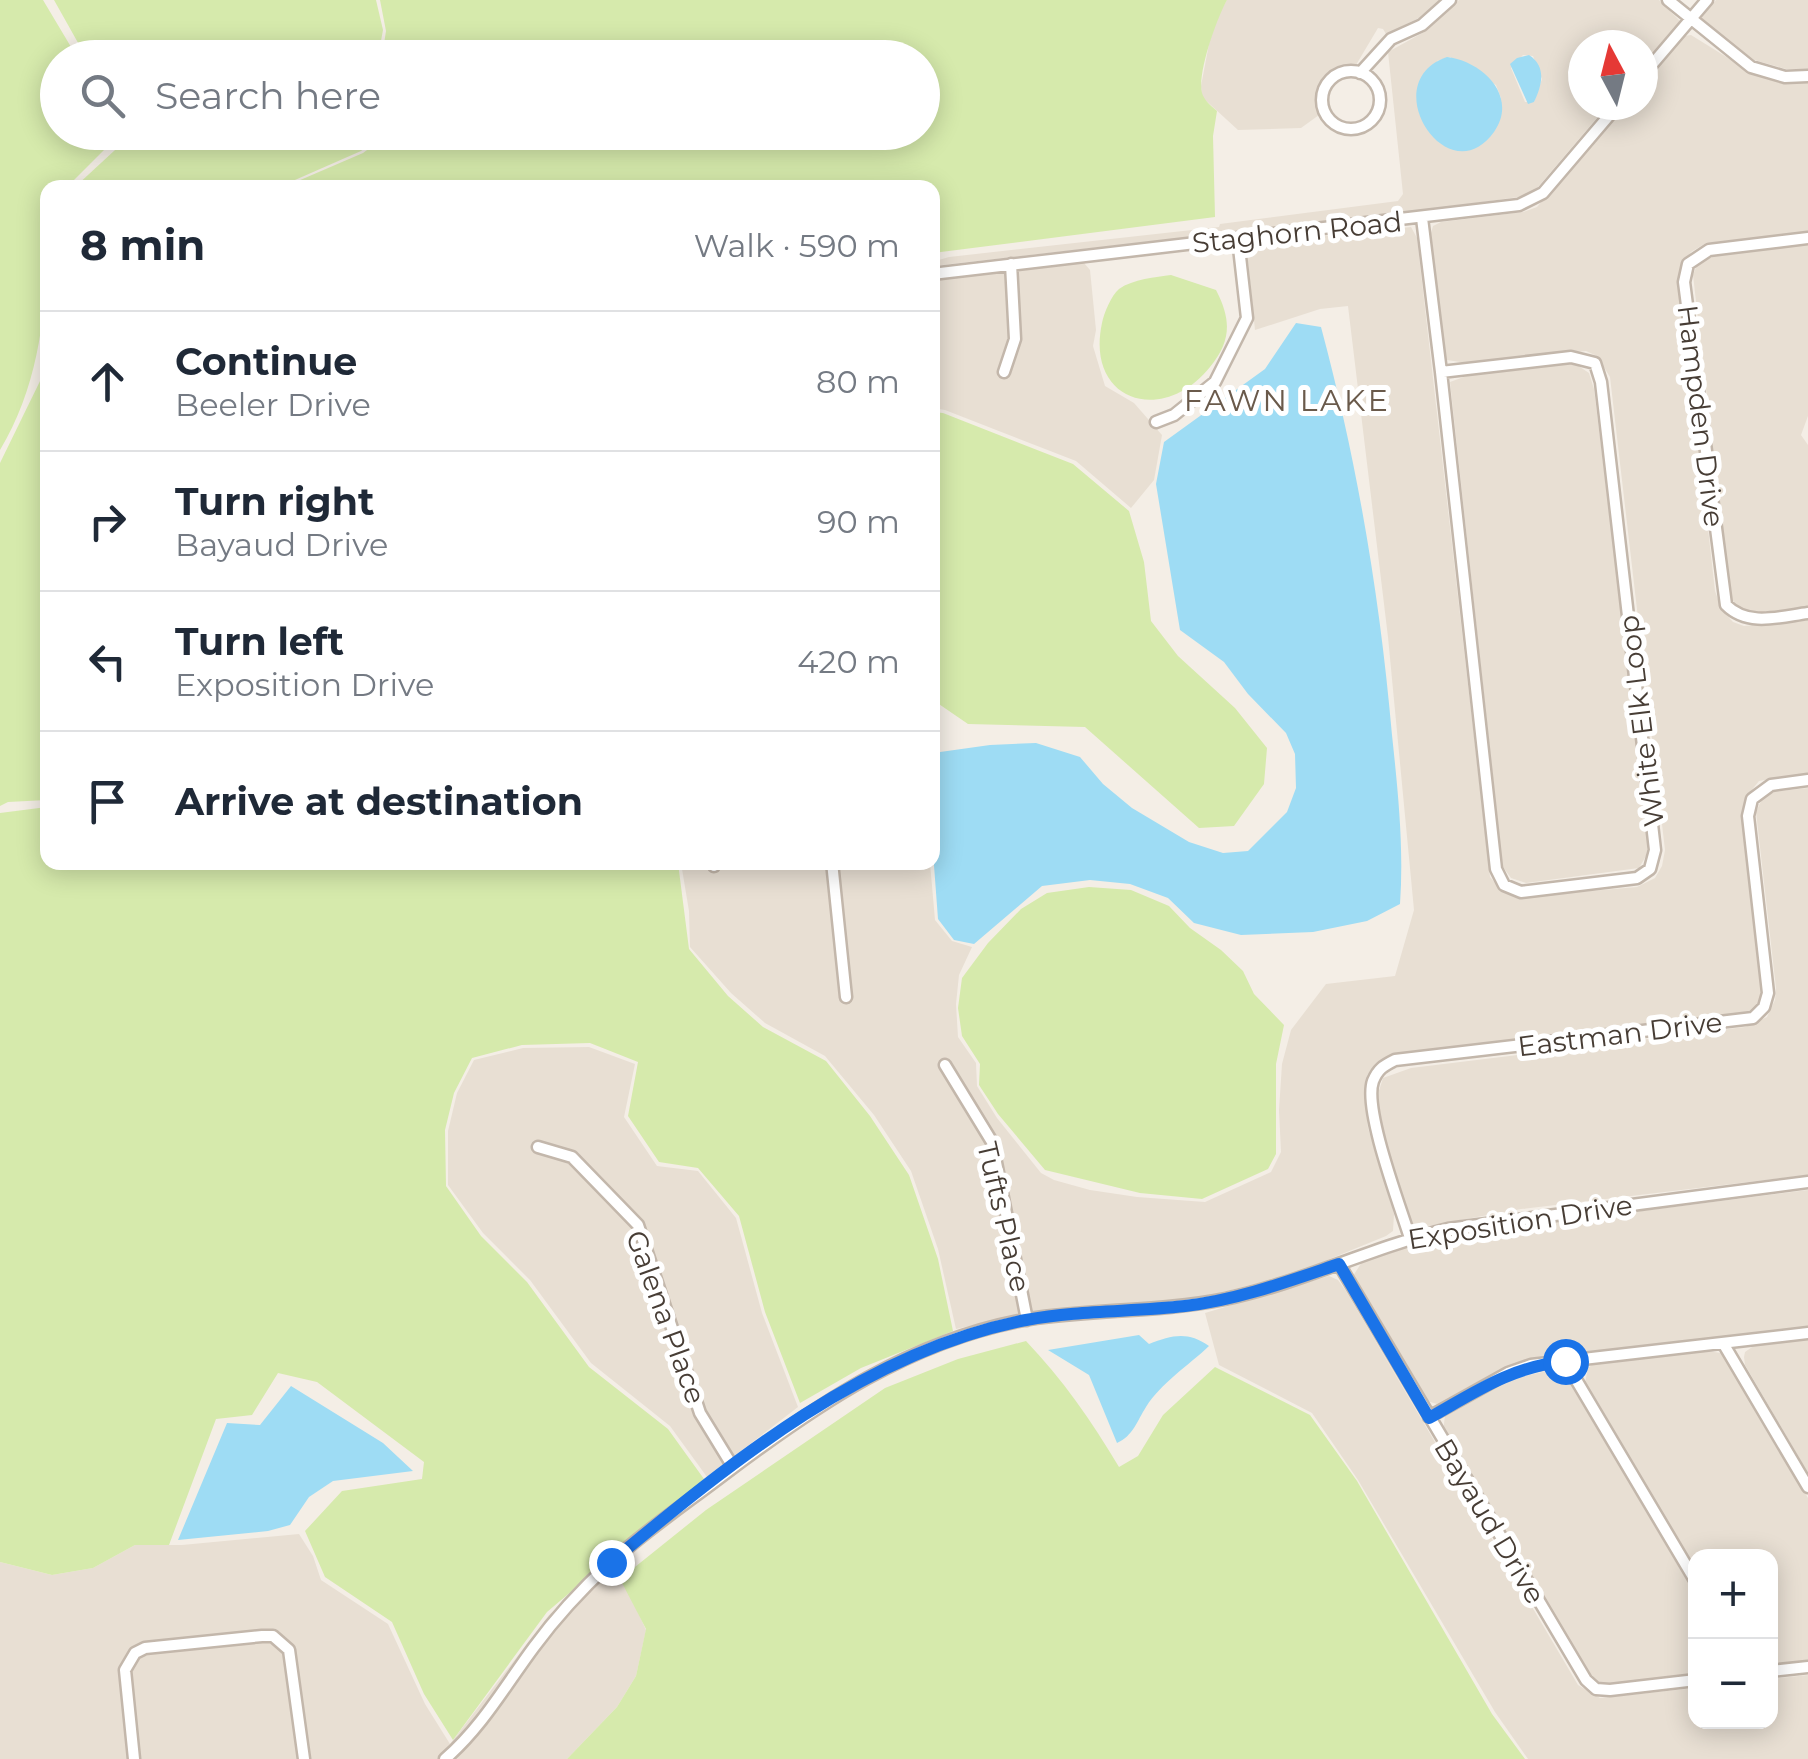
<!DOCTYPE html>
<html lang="en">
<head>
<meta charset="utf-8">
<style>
  body { margin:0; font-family:Montserrat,sans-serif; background:#f6f6f7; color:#1f2937 }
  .controls { position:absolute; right:30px; bottom:30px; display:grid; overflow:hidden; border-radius:20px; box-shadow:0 5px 25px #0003 }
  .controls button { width:90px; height:90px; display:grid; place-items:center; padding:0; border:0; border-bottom:2px solid #e0e1e3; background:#fff; color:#1f2937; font:50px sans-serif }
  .compass { position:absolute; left:1568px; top:30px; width:90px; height:90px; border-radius:50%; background:#fff; box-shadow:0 5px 25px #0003; rotate:353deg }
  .stop { position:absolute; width:30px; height:30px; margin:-22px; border:8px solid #1a73e8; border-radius:50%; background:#fff }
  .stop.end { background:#1a73e8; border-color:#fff; box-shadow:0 2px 10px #0008 }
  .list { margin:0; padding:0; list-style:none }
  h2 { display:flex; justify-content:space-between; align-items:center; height:130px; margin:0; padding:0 40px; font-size:42px }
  h2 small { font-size:32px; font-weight:400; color:#747a83 }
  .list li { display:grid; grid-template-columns:65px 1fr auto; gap:30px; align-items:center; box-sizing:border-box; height:140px; padding:0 40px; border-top:2px solid #e0e1e3 }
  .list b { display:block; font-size:38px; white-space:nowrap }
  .list p { margin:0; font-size:32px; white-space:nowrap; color:#747a83 }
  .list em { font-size:32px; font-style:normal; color:#747a83 }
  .icon { flex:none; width:55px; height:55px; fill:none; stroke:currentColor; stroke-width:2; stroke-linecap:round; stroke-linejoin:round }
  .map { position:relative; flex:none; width:1808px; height:1759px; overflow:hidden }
  .search { position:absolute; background:#fff; box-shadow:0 5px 25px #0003; left:40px; top:40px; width:900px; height:110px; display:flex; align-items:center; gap:25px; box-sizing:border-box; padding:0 35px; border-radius:55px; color:#747a83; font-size:38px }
  .panel { position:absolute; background:#fff; box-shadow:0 5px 25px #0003; left:40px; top:180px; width:900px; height:690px; border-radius:20px }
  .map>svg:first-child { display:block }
</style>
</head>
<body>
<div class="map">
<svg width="1808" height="1759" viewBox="0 0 1808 1759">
  <rect width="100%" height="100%" fill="#f4eee6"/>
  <path fill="#e8dfd3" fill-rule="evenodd" d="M1227 0H1440L1419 18 1386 34 1383 29 1378 28 1356 65 1340 66 1328 72 1316 93 1319 115 1301 128 1238 130 1202 97 1201 86 1213 23Z
    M1459 0H1659L1680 21 1643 65V45H1583V105H1608L1538 187 1525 196 1421 211 933 266 932 262 949 257 1219 227 1220 224 1398 201 1403 194 1388 52 1426 31ZM1523 55 1533 56 1542 79 1534 102H1525L1511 68ZM1450 57 1496 85 1501 98 1478 146 1470 149H1452L1437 61Z
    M1716 0H1808V69H1786L1754 60 1700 19Z
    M1691 35 1749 71 1783 84 1808 81V232L1706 243 1691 252 1683 263 1680 279 1715 591 1722 610 1733 622 1744 626 1808 620V773L1759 781 1746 797 1744 814 1752 900 1763 978 1759 1006 1750 1014 1383 1059 1367 1075 1365 1100 1368 1128 1394 1214 1393 1231 1386 1236 1293 1274 1192 1300 1032 1312 956 1329 938 1249 911 1171 874 1115 825 1056 765 1023 731 993 690 947 689 911 681 863H930L935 920 952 941 972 947 959 975 956 1004 958 1037 976 1063 977 1086 997 1118 1041 1173 1054 1180 1090 1190 1137 1197 1205 1202 1271 1172 1281 1152 1279 1110 1282 1064 1291 1030 1326 984 1395 976 1414 910 1388 637 1348 306 1320 309 1255 330 1247 252 1255 243 1411 227 1417 238 1490 877 1502 891 1522 897 1637 887 1655 878 1662 866 1665 850 1610 377 1597 356 1586 351 1467 363 1447 360 1443 351 1431 233 1433 226 1441 222 1523 212 1537 207 1625 105H1643V83L1673 47 1684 36Z
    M1808 244V416L1801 435 1808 445V608L1752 615 1742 612 1730 597 1693 275 1697 265 1714 256Z
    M1084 263 1090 270 1096 330 1093 346 1105 386 1134 403 1162 435 1154 480 1131 508 1076 461 945 410 933 408 932 279Z
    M1574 363 1589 373 1594 389 1649 840 1646 856 1639 868 1526 883 1511 878 1503 867 1501 853 1450 382 1472 374Z
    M1808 788V1175L1521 1209 1422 1227 1414 1225 1409 1220 1401 1199 1376 1100 1383 1078 1411 1068 1745 1027 1767 1017 1775 1000 1776 988 1756 812 1763 797 1771 792Z
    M589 1047 635 1064 624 1117 657 1166 698 1171 736 1218 762 1313 798 1407 707 1477 670 1426 591 1363 530 1280 483 1233 448 1185V1131L457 1093 474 1060 523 1048Z
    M1808 1190V1327L1531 1359 1488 1376 1437 1404 1427 1401 1353 1276 1362 1262 1413 1244 1454 1235Z
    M1329 1276 1338 1280 1346 1291 1578 1685 1600 1698 1695 1688 1696 1722H1770L1771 1679 1808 1675V1759H1528L1495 1712 1358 1480 1312 1413 1219 1365 1205 1313Z
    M1808 1339V1473L1745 1365 1744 1357 1745 1352 1755 1345Z
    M1707 1351 1721 1353 1727 1360 1808 1498V1661L1771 1666 1770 1556H1696L1695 1569 1585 1383 1588 1368 1593 1364Z
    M1547 1371 1567 1377 1695 1595V1675L1609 1685 1594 1681 1583 1669 1443 1433 1445 1415 1507 1380Z
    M299 1534 313 1556 321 1580 388 1624 425 1704 450 1744 549 1615 608 1562 629 1593 646 1630 636 1676 617 1707 567 1759H0V1562L52 1575 93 1568 135 1545H182Z"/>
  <path fill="#d6eaac" d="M0 0H43L77 57 58 58V132L119 135 67 187 48 188C48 277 48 371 0 450Z
    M54 0H376L383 30 378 57H86Z
    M380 0H1227C1217 18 1197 73 1202 93 1204 100 1211 106 1217 111L1213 136 1215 217 933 253 932 188 284 187 363 153 390 133 922 132V58L382 57 386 31Z
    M126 133H384L361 151 279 187H75L128 138Z
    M1171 275 1216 290C1231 319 1232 340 1210 367 1163 426 1085 402 1102 323 1104 313 1111 296 1119 289 1133 279 1156 277 1171 275Z
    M47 350V800L8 802 0 806V463L42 377Z
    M932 412 943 413 1073 464 1129 511 1144 562 1151 621 1178 656 1235 708 1267 748 1264 784 1234 826 1199 828 1085 727 968 724 933 700Z
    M47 807 48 862 678 863 689 949 728 996 763 1027 826 1061 870 1116 909 1175 938 1259 953 1331 861 1368 800 1403 765 1312 739 1216 698 1168 659 1162 628 1116 638 1062 590 1043 522 1045 472 1058 454 1093 445 1130 446 1186 481 1236 527 1282 589 1367 668 1429 704 1479 547 1612 453 1740 424 1694 392 1622 325 1577 305 1531 342 1491 422 1479 424 1462 317 1382 278 1373 252 1415 216 1419 169 1545H135L93 1568 52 1575 0 1562V813Z
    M1089 887 1131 890 1169 906 1190 928 1221 950 1243 971 1254 994 1284 1025 1276 1064V1154L1268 1169 1202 1199 1140 1193 1045 1170 998 1114 979 1085 980 1064 962 1036 958 1008 962 978 988 943 1021 909 1047 893Z
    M1026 1341C1063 1380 1091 1420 1119 1467L1138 1456 1163 1415 1215 1367 1310 1415 1357 1481 1492 1714 1525 1759H567L617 1707 636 1676 646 1629 620 1579 706 1510 885 1388 958 1359Z"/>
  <path fill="#9edcf4" d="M1529 55C1547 67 1542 85 1534 102L1528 104 1510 64 1517 58Z
    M1447 57C1482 61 1519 96 1494 132 1448 196 1374 82 1447 57Z
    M1296 323 1321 327C1357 461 1380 597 1392 735 1398 792 1404 847 1400 904L1367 921 1313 932 1241 935 1194 923 1168 898 1130 884 1090 880 1042 886 974 944 954 940 938 919 933 852V753L990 745 1036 743 1080 757 1103 784 1132 808 1189 842 1223 853 1248 851 1287 812 1296 788 1295 754 1286 733 1248 694 1224 662 1180 630 1156 484 1164 442 1265 369Z
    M1139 1335 1149 1344C1172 1335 1188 1331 1209 1346 1188 1366 1161 1383 1146 1407 1137 1421 1133 1436 1117 1443L1089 1375 1048 1350Z
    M291 1386 383 1443 413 1471 333 1481 309 1497 290 1525 268 1531 178 1540 227 1423 260 1425Z"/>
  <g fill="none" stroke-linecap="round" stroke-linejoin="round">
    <g stroke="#c3b7ab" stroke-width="15">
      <path id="street" d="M1668 0 1751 67 1785 77 1808 76
        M1322 100a29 29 0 1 1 58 0a29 29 0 1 1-58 0Z
        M1360 73 1391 39 1422 25 1450 0
        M1643 75 1707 0
        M1422 218 1441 372
        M1808 238 1709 250 1688 264 1684 282 1726 605C1748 627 1779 617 1808 613
        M932 274 1519 205 1543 193 1618 105
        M1571 357 1595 363 1601 382 1655 850 1650 869 1637 878 1521 892 1504 885 1496 869 1441 372Z
        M1004 372 1015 339 1011 264
        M1156 422 1174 415 1215 382 1247 318 1238 239
        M832 862 846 997
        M714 866 716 862
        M945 1065 992 1142 1027 1320
        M538 1147 572 1157 638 1225 700 1413 733 1467
        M1410 1238C1400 1206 1363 1109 1373 1081 1378 1069 1383 1066 1395 1060L1753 1018 1764 1007 1768 993 1748 816 1752 799 1771 785 1808 780
        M1339 1264 1586 1680 1596 1689 1610 1690 1696 1680
        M1723 1343 1808 1487
        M1565 1361 1696 1582
        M1429 1417 1508 1373 1531 1365 1808 1333
        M1770 1671 1808 1667
        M134 1759 125 1670 135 1653 145 1648 262 1636H273L289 1650 304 1759
        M445 1759C482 1727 505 1686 534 1647 556 1617 582 1589 610 1563 645 1531 685 1504 723 1475 816 1405 912 1339 1029 1319 1094 1309 1160 1312 1225 1299 1301 1283 1372 1247 1448 1229L1808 1182"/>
    </g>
    <use href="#street" stroke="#fff" stroke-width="10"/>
  </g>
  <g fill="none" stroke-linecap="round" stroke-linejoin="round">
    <path stroke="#1a73e8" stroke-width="12" d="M611 1562C731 1462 868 1350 1026 1320 1079 1310 1132 1312 1185 1306 1238 1300 1289 1281 1339 1264L1429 1418C1477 1391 1509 1368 1565 1361"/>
  </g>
  <g text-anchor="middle" stroke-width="10" stroke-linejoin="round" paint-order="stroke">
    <g font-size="28" fill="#473d35" stroke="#fff">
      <text transform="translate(1297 232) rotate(-6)" y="10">Staghorn Road</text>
      <text transform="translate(1701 416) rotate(83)" y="10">Hampden Drive</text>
      <text transform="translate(1641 721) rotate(-97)" y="10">White Elk Loop</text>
      <text transform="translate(1620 1034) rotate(-7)" y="10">Eastman Drive</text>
      <text transform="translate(1004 1217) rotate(77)" y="10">Tufts Place</text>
      <text transform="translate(1520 1222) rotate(-9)" y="10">Exposition Drive</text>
      <text transform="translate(666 1317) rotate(70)" y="10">Galena Place</text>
      <text transform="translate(1490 1521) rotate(59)" y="10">Bayaud Drive</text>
    </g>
    <g font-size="30" letter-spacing="2.5" fill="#6a5a4b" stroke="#fff">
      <text x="1287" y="411">FAWN LAKE</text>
    </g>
  </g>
</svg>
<div class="controls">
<button>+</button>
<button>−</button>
</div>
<svg class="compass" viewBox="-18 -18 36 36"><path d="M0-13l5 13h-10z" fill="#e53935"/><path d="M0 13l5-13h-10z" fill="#747a83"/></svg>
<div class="stop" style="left:1565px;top:1361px"></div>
<div class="stop end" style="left:611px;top:1562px"></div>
<div class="search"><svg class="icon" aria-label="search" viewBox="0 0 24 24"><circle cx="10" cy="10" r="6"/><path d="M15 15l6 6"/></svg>Search here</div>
<section class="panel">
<h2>8 min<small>Walk · 590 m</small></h2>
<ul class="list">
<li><svg class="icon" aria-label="ahead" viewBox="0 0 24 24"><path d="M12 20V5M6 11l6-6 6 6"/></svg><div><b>Continue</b><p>Beeler Drive</p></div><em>80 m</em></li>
<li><svg class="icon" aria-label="right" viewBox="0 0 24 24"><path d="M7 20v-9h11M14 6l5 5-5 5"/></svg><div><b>Turn right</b><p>Bayaud Drive</p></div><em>90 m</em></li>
<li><svg class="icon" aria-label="left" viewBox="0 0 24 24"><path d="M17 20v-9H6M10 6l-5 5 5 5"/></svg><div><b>Turn left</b><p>Exposition Drive</p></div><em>420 m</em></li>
<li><svg class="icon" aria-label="arrive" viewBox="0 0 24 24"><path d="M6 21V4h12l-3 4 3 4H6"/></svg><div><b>Arrive at destination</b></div></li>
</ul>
</section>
</div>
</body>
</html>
